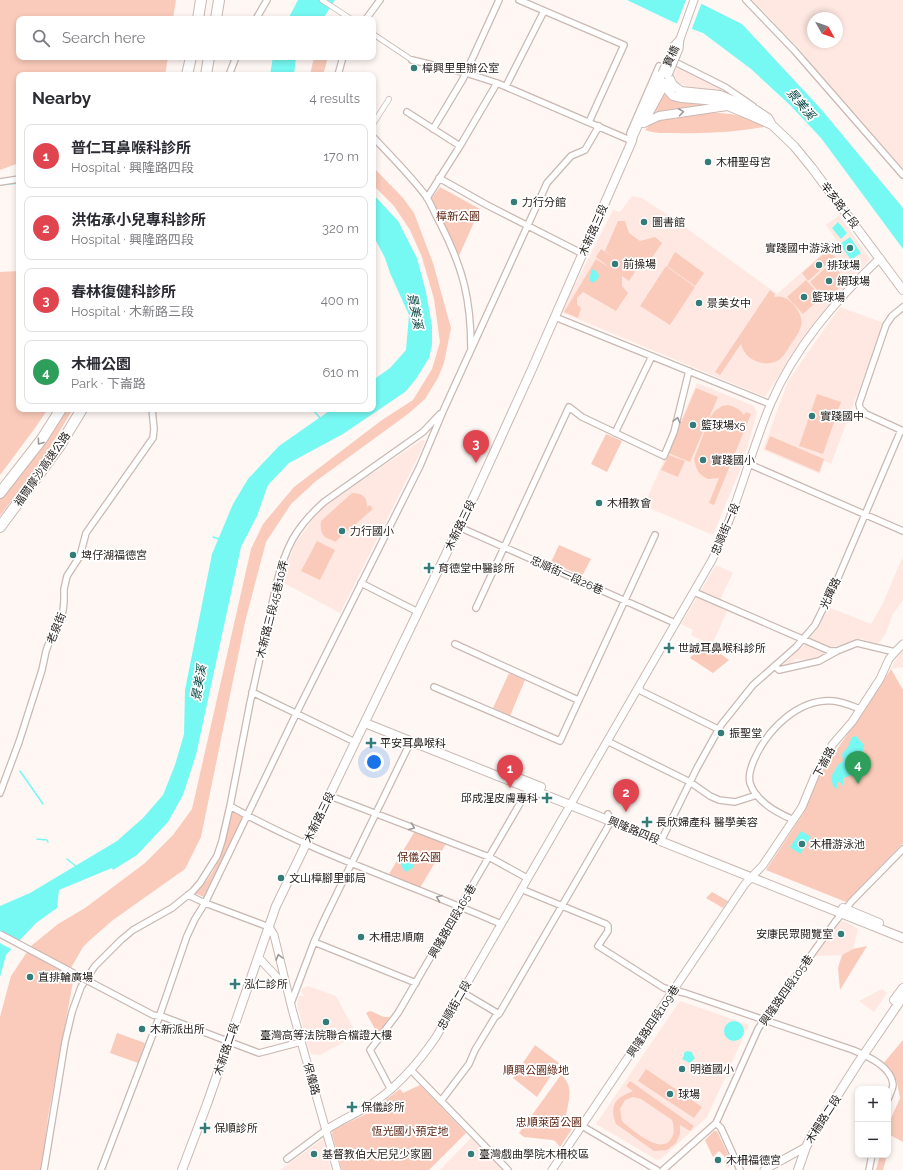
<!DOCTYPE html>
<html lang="en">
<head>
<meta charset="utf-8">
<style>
  body { margin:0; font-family:Raleway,"Noto Sans TC",sans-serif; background:#f7f7f7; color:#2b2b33 }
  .controls { position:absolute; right:12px; bottom:12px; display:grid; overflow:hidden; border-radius:8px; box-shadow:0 2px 6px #0003 }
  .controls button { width:36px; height:36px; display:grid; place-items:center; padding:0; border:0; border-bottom:1px solid #e1e1e2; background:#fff; color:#2b2b33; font:20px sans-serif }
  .compass { position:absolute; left:807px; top:12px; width:36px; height:36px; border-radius:50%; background:#fff; box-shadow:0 2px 6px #0003; rotate:130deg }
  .you { position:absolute; left:374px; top:762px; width:14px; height:14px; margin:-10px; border:3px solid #fff; border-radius:50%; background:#1a73e8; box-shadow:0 0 0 6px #1a73e833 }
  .badge { display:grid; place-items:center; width:26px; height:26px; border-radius:50%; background:#7c3aed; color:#fff; font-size:13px; font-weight:700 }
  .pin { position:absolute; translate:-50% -33px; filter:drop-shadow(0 1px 2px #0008) }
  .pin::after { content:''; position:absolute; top:21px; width:14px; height:12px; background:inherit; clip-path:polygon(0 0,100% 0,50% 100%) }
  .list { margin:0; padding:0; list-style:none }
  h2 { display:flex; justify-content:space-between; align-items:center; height:52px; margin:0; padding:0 16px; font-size:17px }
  h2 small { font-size:13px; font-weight:400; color:#7c7c81 }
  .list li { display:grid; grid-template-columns:26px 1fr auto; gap:12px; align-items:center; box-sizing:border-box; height:64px; margin:0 8px 8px; padding:0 8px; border:1px solid #e1e1e2; border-radius:8px }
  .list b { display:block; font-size:15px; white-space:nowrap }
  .list p { margin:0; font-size:13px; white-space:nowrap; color:#7c7c81 }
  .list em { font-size:13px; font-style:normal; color:#7c7c81 }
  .icon { flex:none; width:22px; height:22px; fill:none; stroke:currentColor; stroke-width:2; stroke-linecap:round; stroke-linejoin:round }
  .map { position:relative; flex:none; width:903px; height:1170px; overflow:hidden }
  .search { position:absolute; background:#fff; box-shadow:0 2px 6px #0003; left:16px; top:16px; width:360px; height:44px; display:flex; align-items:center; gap:10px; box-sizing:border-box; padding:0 14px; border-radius:8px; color:#7c7c81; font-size:15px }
  .panel { position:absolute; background:#fff; box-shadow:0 2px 6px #0003; left:16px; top:72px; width:360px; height:340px; border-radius:8px }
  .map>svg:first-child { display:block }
</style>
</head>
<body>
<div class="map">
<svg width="903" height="1170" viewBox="0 0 903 1170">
  <rect width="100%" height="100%" fill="#fef7f4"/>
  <path fill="#fee8e1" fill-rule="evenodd" d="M752 0H903V174L867 134 798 47 774 24 775 23ZM813 18H837V42H813Z
    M677 67 717 86 727 91 696 89 678 83 674 74Z
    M632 196 642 198 671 217 777 294 837 241 826 225 839 215 870 259 816 320 765 397 561 312 613 210 620 212Z
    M840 307 884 323 831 464 824 461 820 474 763 450 788 381Z
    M697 383 754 406 757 413 742 465 713 535 644 506Z
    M422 440 425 441 416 461 340 613 282 582 288 561 296 543 313 519 321 510 335 498Z
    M903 556V600L893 614 886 633 878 644 862 639H856L843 645 832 647 828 654 822 656 808 660 796 659 792 663 782 666 805 644 819 626 828 607 871 624 883 603Z
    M716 565 733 573 717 606 727 611 712 645 691 635 693 630 681 624Z
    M903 650V667L891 669 900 652Z
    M844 921 858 929 853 949 842 955 815 956 840 922Z
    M308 986 336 996 357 1035 320 1055 312 1054 309 1051 297 1004 299 996H305L301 992 302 989Z
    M882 989 887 993 874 1012 859 1001Z
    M680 1001 749 1025 707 1117 661 1159 657 1160 596 1124Z
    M471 1138 502 1170H440Z
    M323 1139 331 1170H280Z"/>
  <path fill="#facbbb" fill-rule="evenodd" d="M0 0H176L173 19H19V57H168L165 75H19V163L0 170Z
    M314 57H328L323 75H310Z
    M664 94 677 102 710 105 675 109 654 112 662 96Z
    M710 113C733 113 743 115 764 127 735 132 705 134 676 133 665 133 655 134 645 130L651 123 666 117Z
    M373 167 403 198 414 213 433 263 451 328 444 363 438 378 425 399 408 414 316 481 291 504 266 542 245 622 201 837 185 869 113 920 89 941 83 947 64 980 73 982 48 1117 42 1170H0V1017L11 976 31 946 58 924 85 908 145 863 173 835 192 809 251 549 263 524 294 487 382 420 413 400 432 369 440 342 434 299 422 257 410 230 394 206 373 185Z
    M440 187 480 209 458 258 431 199Z
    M618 221H625L629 233 640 241 655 237 662 243 647 265 630 268 635 272 629 281 622 276V286L628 293 616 311 583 292 577 298V304L581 308 578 318 564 312 596 259 610 268 596 257 601 249 616 259 605 251Z
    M829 249 835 257 808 281 802 273Z
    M675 252 704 273 695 286 667 266Z
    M831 263 847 281 826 300 810 282Z
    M666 266 695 287 670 325 640 306Z
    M19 271V409H48L35 428 0 475V272Z
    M806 280 822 297 803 314 787 297Z
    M770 290 775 294 774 297C782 295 787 298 793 304 808 321 801 330 789 347 786 352 783 358 777 361 763 368 744 359 741 344L720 375 715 372Z
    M696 388 718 397 690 462 668 453Z
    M817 394 841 402 823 454 799 446Z
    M728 405C735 407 740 409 744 415L746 412 751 414 714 505 709 503 719 478 708 479 704 477 699 473 696 467 694 459 710 417 715 411 722 406Z
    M65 409H73L46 454 0 516V499L23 472Z
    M606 434 622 441 607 472 591 464Z
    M770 436 824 459 819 472 765 449Z
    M669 455 685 461 678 477 661 470Z
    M352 493C362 493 367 496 367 507L370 505 373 509 335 542C334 541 332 540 329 539 321 537 320 528 321 521Z
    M317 541 335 550 320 580 301 571Z
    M559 545 591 559 582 576 551 562Z
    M703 641 729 660 713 673 690 658Z
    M891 669 903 690V843L846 902 766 870 804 812 812 788 825 761 829 760 845 738Z
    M509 673 525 680 510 716 493 708Z
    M232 811 244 817 204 897 194 893C219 875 226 839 232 811Z
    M415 831 447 842 420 888 389 874Z
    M712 892 728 901 723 908 706 898Z
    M867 946 840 990 838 968 842 955 853 949Z
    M370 1011C377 1013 382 1018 390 1017L378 1034 366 1013Z
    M117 1033 145 1043 138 1063 110 1053Z
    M903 1040V1142L890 1135 888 1152V1125L900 1098 897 1082 892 1073 882 1065Z
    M535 1045 559 1063 537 1097 513 1078Z
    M646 1069 702 1107 694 1118 638 1081Z
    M561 1075C575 1086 568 1102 566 1116L576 1123 560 1147 555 1141 552 1140 524 1137 519 1133Z
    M630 1081 694 1126 690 1131 680 1125V1134L676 1143 667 1150 654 1151 616 1124C609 1105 615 1098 633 1091L626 1086ZM633 1097 641 1099 672 1120C674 1127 675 1133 671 1139 661 1155 634 1131 625 1124L622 1121 620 1109 625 1100Z
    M420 1085 466 1133 429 1170H342L332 1134 333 1130 370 1112 400 1089 403 1093Z
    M714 1131H717L733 1165 732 1167 725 1165 726 1164 724 1162 727 1159 719 1151 713 1157 705 1140Z
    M880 1155H887L883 1170H876Z"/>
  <path fill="#77f9f3" d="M298 0H335L323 19H288Z
    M627 0H694L742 24 821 109 903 208V249L821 138 790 105 751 69 703 33 673 22Z
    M273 57H296L294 75H270Z
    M373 194 398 221 417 258 426 292 432 326V345L429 358 416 379 405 392 343 434 289 463 268 485 257 516 241 547 196 755 183 795 168 822 137 855 113 870 112 868 59 890 57 908 36 923 6 955 0 977V906L30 893 117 841 143 818 163 795 175 765 184 734 185 690 212 554 233 504 248 479 279 446 332 409H373V380L390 368 406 350 409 315 390 273 385 258 373 235Z
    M838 222 847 233 841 239 832 228Z
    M850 237 861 253 851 260 840 244Z
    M592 269 596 271 599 275 598 279 593 283 589 280Z
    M856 736 864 745V749L861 755 863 760 859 761 856 764C856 773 851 776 843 778V786L840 782H837V789L833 786 831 777 838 765 843 761 842 754 848 747 852 737Z
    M801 831 811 837 800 854 790 847Z
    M412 857 414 867 406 872C402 868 400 864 403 859Z
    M724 1031a10 10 0 1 1 20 0a10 10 0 1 1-20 0Z
    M687 1051 692 1052 693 1055 695 1058 690 1063 682 1059 684 1056V1053Z"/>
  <path fill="#fef7f4" d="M686 0H698L702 2 691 31 676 26Z
    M0 932 20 943 13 950 0 943Z"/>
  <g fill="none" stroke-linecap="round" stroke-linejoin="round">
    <path stroke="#77f9f3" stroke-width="1.5" d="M0 185 19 183
      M315 412 320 418
      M213 537 219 539
      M20 771 43 804
      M37 839 47 840 48 842
      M67 859 77 867"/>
    <g stroke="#cab8b2" stroke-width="6">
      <path id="pedestrian" d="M322 0 351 19
        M373 34 412 60
        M373 124 389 99"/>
    </g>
    <g stroke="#cab8b2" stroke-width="8">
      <path id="minor" d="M519 0 624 45 589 122
        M746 0 794 50 903 175
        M256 19 267 0
        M366 19 380 0
        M412 60 466 73 497 83 632 141
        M677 63 725 87 753 106
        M229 75 236 57
        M338 75 343 57
        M506 86 544 11
        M407 112 460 146
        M433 129 463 79 499 0
        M630 135V133L659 66
        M373 137C391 156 410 175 426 196 431 204 435 214 440 223 463 268 471 299 471 349
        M439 178 487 205 583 254
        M0 182 19 179
        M427 198 460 146 497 83
        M555 317 770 404
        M901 430 866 414 860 408 859 404 886 325 892 316 903 307
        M615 433 652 356
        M749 464 903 531
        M459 527 675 623
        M361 583 418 612
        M694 592 830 651H837
        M476 608 569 407 582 417 664 456 674 432 689 371
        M455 644 578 700
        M775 666 779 670 819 661 837 651 857 643 895 652
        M639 686 641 691 718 729
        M434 687 560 741 655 535
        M252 692 355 742
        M607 741 690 782 710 796 719 800 735 802 757 795
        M0 793 19 742 42 670 46 651 55 626 63 611 64 601V589L67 576 80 556 86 533 153 438 154 429 152 409
        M330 796 489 857 527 878
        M230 806C317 855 410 884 501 924
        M794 820C777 813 756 802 750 783 748 775 751 767 754 760 767 730 798 698 834 701 843 702 852 706 860 709
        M661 841 697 768 721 725 753 685 796 647 815 625 838 578 901 430 903 431
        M521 889 606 924 608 926V931L598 946 664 988 685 993 853 1050C867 1056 891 1066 893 1084 893 1089 890 1094 888 1099
        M188 895 205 903 269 927
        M314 942 416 983
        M94 984 153 1015 164 1017 259 1053 301 1042
        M462 992 499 1014
        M291 1003 314 942 325 918 411 741
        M411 1070 508 1170
        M391 1090 370 1050 398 1013 529 788
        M441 1101 469 1064 475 1050 495 1017 499 1014 606 830 611 821 608 814
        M716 1123 721 1128 740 1170
        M582 1126 657 1170
        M287 1159 326 1130
        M44 1170 65 1042 72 1012 81 987 95 966 121 940 133 930 172 908 193 891 200 883 217 856 222 841 230 806 250 703 276 586C285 548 295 528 324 502L423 432 440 414
        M101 1170 156 1026 187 936 195 919 205 903 296 714 420 466 444 409 547 183 571 156 585 150 599 126
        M663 1170 716 1123 758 1029 764 1020 835 922 852 901 903 849
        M869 1170 872 1155"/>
    </g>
    <g stroke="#cab8b2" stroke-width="9">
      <path id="tertiary" d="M680 39 694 0
        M269 927 274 935 292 1009 337 1170
        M258 957 286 987
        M326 1130C339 1121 353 1115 367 1107 396 1089 417 1065 436 1037L712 560C737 510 749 455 771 403 795 347 836 300 880 258
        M552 1170 745 884 763 865 802 807 816 773 828 755 832 745 852 722 880 679 889 659 895 652 903 644
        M764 1170 806 1147"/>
    </g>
    <g stroke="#cab8b2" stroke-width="10">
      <path id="secondary" d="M668 75 673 85 681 91 720 95 756 110 768 118 772 125 794 146 812 168 903 290
        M659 80 673 96 682 98 716 101 754 117 772 125
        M645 120 665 83
        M644 123 659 116 727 106
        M365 723 903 938
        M513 776 541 787
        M843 908 879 923
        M894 1000 903 988
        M182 1170 207 1104 276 906 476 492 532 369 632 141 633 136 662 73
        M798 1170 806 1147 811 1137 858 1063 903 997"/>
    </g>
    <g stroke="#cab8b2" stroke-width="12">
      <path id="motorway" d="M198 19 201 0
        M216 19 219 0
        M187 75 191 57
        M206 75 209 57
        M0 493 42 439 61 409
        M0 527 59 447 82 409"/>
    </g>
    <use href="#pedestrian" stroke="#fff" stroke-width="4.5"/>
    <use href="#minor" stroke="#fff" stroke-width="5.5"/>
    <use href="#tertiary" stroke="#fff" stroke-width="7"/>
    <use href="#secondary" stroke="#fff" stroke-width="8"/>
    <use href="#motorway" stroke="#fff" stroke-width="10"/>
    <g stroke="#cab8b2" stroke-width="8" stroke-linecap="butt">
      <path id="minor-bridge" d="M0 934 94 984"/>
    </g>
    <g stroke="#cab8b2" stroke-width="9" stroke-linecap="butt">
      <path id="tertiary-bridge" d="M662 73 673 47 680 39
        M668 75 679 49 680 39"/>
    </g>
    <use href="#minor-bridge" stroke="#fff" stroke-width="5.5"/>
    <use href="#tertiary-bridge" stroke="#fff" stroke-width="7"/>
  </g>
  <defs><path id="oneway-chevron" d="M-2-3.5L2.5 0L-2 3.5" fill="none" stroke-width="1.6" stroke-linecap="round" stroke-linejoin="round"/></defs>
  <g stroke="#9c9998">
    <use href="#oneway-chevron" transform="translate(681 112) rotate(-8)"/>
    <use href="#oneway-chevron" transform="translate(677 420) rotate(-77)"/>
    <use href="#oneway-chevron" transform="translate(40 442) rotate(126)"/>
    <use href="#oneway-chevron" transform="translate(412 827) rotate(21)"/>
    <use href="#oneway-chevron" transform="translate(439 898) rotate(-159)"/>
    <use href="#oneway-chevron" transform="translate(279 957) rotate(-105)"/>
  </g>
  <g fill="#337c78" stroke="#fff" stroke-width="1.5">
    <circle cx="414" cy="68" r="4"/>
    <circle cx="708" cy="162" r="4"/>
    <circle cx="514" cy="202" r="4"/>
    <circle cx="644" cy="222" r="4"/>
    <circle cx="850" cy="248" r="4"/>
    <circle cx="615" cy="264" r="4"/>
    <circle cx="819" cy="265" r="4"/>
    <circle cx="829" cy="281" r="4"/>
    <circle cx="804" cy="297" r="4"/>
    <circle cx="699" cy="303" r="4"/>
    <circle cx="812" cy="416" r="4"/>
    <circle cx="693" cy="425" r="4"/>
    <circle cx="703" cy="460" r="4"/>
    <circle cx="599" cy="503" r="4"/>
    <circle cx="342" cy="531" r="4"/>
    <circle cx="73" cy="555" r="4"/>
    <path d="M427 562h4v4h4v4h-4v4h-4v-4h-4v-4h4z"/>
    <path d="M667 642h4v4h4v4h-4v4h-4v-4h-4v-4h4z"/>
    <circle cx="721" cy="733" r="4"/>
    <path d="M369 737h4v4h4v4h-4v4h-4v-4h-4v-4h4z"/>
    <path d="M545 792h4v4h4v4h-4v4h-4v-4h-4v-4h4z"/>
    <path d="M645 816h4v4h4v4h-4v4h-4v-4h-4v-4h4z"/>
    <circle cx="802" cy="844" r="4"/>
    <circle cx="281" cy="878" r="4"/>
    <circle cx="841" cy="934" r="4"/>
    <circle cx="361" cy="937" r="4"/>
    <circle cx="30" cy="977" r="4"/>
    <path d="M233 978h4v4h4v4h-4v4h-4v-4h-4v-4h4z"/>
    <circle cx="326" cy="1022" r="4"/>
    <circle cx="142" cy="1029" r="4"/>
    <circle cx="682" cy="1069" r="4"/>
    <circle cx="670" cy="1094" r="4"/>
    <path d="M350 1101h4v4h4v4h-4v4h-4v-4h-4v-4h4z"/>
    <path d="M203 1122h4v4h4v4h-4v4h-4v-4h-4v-4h4z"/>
    <circle cx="314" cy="1154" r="4"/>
    <circle cx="471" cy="1154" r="4"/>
    <circle cx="718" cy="1160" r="4"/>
  </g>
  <g text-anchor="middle" stroke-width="3.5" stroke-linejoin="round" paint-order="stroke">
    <g font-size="11" fill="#231d1a" stroke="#fff">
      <text transform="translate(671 56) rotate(-64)" y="4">寶橋</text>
      <text transform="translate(840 205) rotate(53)" y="4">辛亥路七段</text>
      <text transform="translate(593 230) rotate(-66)" y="4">木新路三段</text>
      <text transform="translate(42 469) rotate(-55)" y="4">福爾摩沙高速公路</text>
      <text transform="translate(460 525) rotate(-64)" y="4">木新路三段</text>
      <text transform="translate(725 529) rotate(-67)" y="4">忠順街一段</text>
      <text transform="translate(567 575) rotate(24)" y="4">忠順街一段26巷</text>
      <text transform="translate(830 593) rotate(-65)" y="4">光輝路</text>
      <text transform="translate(272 609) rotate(-76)" y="4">木新路三段45巷10弄</text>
      <text transform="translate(56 628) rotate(-68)" y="4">老泉街</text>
      <text transform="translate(824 762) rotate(-62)" y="4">下崙路</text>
      <text transform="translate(319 817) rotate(-64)" y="4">木新路三段</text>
      <text transform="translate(634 830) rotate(22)" y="4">興隆路四段</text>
      <text transform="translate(452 921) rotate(-60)" y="4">興隆路四段165巷</text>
      <text transform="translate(786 990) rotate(-55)" y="4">興隆路四段105巷</text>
      <text transform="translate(454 1005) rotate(-60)" y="4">忠順街二段</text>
      <text transform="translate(653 1021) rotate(-56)" y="4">興隆路四段109巷</text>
      <text transform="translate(226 1049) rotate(-71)" y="4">木新路二段</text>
      <text transform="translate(312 1079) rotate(75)" y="4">保儀路</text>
      <text transform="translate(823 1119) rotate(-57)" y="4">木柵路二段</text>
    </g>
    <g font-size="11" fill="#231d1a" stroke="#fff" text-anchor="start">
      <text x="422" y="72">樟興里里辦公室</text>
      <text x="716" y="166">木柵聖母宮</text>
      <text x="522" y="206">力行分館</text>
      <text x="652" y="226">圖書館</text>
      <text x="842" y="252" text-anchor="end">實踐國中游泳池</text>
      <text x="623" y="268">前操場</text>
      <text x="827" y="269">排球場</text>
      <text x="837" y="285">網球場</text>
      <text x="812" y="301">籃球場</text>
      <text x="707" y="307">景美女中</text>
      <text x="820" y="420">實踐國中</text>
      <text x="701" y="429">籃球場x5</text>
      <text x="711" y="464">實踐國小</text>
      <text x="607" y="507">木柵教會</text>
      <text x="350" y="535">力行國小</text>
      <text x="81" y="559">埤仔湖福德宮</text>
      <text x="438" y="572">育德堂中醫診所</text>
      <text x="678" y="652">世誠耳鼻喉科診所</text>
      <text x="729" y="737">振聖堂</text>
      <text x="380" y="747">平安耳鼻喉科</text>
      <text x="538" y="802" text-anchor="end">邱成湦皮膚專科</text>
      <text x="656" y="826">長欣婦產科 醫學美容</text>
      <text x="810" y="848">木柵游泳池</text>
      <text x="289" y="882">文山樟腳里郵局</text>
      <text x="833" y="938" text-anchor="end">安康民眾閱覽室</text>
      <text x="369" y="941">木柵忠順廟</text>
      <text x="38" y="981">直排輪廣場</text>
      <text x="244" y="988">泓仁診所</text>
      <text x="150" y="1033">木新派出所</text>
      <text x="326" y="1039" text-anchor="middle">臺灣高等法院聯合檔證大樓</text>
      <text x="690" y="1073">明道國小</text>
      <text x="678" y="1098">球場</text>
      <text x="361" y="1111">保儀診所</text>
      <text x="214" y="1132">保順診所</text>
      <text x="322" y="1158">基督教伯大尼兒少家園</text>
      <text x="479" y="1158">臺灣戲曲學院木柵校區</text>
      <text x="726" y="1164">木柵福德宮</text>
    </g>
    <g font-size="11" fill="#571f0c" stroke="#fff">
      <text x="458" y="220">樟新公園</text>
      <text x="419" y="861">保儀公園</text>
      <text x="536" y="1074">順興公園綠地</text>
      <text x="549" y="1126">忠順萊茵公園</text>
      <text x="410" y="1135">恆光國小預定地</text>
    </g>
    <g font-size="12" font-style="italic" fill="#044441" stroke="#fff">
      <text transform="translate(801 104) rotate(50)" y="4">景美溪</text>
      <text transform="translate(415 311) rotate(79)" y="4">景美溪</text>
      <text transform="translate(199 683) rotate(-80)" y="4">景美溪</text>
    </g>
  </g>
</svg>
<div class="controls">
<button>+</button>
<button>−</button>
</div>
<svg class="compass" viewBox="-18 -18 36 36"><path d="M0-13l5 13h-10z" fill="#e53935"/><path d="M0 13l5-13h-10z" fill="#7c7c81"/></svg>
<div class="you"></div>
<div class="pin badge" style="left:510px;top:788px;background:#e0444e">1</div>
<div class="pin badge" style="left:626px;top:812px;background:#e0444e">2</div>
<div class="pin badge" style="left:476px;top:463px;background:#e0444e">3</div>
<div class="pin badge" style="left:858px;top:784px;background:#2e9e5b">4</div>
<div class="search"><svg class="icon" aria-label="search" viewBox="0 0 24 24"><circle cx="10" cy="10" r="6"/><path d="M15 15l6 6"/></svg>Search here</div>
<section class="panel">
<h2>Nearby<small>4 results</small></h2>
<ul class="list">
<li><span class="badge" style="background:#e0444e">1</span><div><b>普仁耳鼻喉科診所</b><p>Hospital · 興隆路四段</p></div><em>170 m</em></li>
<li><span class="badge" style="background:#e0444e">2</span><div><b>洪佑承小兒專科診所</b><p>Hospital · 興隆路四段</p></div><em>320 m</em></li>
<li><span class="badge" style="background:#e0444e">3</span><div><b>春林復健科診所</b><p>Hospital · 木新路三段</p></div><em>400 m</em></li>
<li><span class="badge" style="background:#2e9e5b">4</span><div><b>木柵公園</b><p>Park · 下崙路</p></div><em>610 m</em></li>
</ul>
</section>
</div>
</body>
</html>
